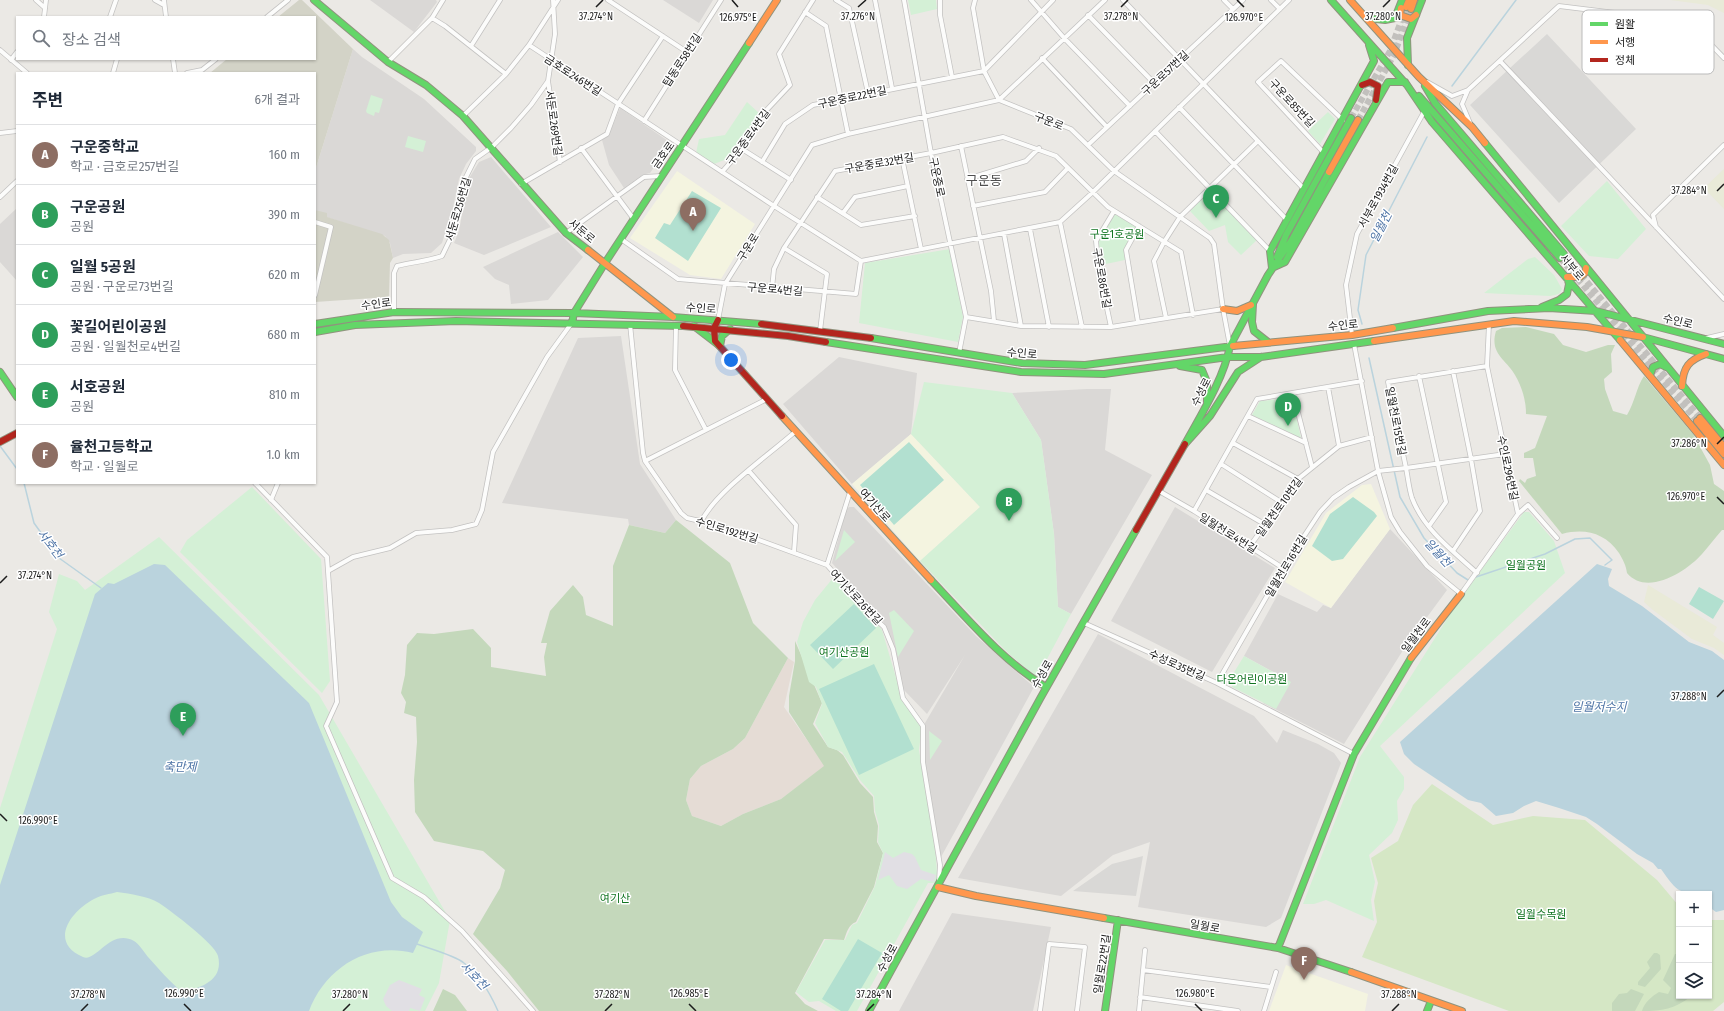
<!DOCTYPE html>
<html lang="ko">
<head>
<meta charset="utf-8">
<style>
  body { margin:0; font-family:"Fira Sans Condensed","Noto Sans KR",sans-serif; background:#f2f2f3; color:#1f2937 }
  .controls { position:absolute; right:12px; bottom:12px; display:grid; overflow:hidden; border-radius:0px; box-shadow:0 1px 3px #0004 }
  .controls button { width:36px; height:36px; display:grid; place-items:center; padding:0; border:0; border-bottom:1px solid #e0e1e3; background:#fff; color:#1f2937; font:20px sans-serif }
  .you { position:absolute; left:731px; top:360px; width:14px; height:14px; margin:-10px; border:3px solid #fff; border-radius:50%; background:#1a73e8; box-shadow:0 0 0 6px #1a73e833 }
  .badge { display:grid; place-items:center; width:26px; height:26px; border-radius:50%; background:#646462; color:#fff; font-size:13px; font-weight:700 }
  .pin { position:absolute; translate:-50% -33px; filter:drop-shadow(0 1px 2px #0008) }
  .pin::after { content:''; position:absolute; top:21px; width:14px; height:12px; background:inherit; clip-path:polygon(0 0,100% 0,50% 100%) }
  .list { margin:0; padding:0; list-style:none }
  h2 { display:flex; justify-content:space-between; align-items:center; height:52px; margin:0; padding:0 16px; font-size:17px }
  h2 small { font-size:13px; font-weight:400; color:#747a83 }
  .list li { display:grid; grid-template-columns:26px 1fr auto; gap:12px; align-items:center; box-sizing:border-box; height:60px; padding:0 16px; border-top:1px solid #e0e1e3 }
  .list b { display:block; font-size:15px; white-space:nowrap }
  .list p { margin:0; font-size:13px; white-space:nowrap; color:#747a83 }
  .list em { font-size:13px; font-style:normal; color:#747a83 }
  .icon { flex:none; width:22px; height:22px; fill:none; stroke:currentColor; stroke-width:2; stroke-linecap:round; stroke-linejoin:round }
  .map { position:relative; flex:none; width:1724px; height:1011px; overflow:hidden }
  .search { position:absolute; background:#fff; box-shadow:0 1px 3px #0004; left:16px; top:16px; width:300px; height:44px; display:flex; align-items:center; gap:10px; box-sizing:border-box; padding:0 14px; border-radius:0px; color:#747a83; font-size:15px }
  .panel { position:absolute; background:#fff; box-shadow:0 1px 3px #0004; left:16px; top:72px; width:300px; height:412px; border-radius:0px }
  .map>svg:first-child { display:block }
</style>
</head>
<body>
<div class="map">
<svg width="1724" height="1011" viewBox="0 0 1724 1011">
  <rect width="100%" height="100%" fill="#ebe9e5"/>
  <path fill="#dad8d6" d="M370 0H436L437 2 414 32Z
    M663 0H713L699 23Z
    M353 49 362 57 424 99 476 147V151L466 164 459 179 452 212 442 243 431 253 403 254 393 258 390 243 385 236 326 217 315 210V171Z
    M620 108 671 143 650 173 642 175 624 188 609 165 602 140 609 135Z
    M491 157 551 227 484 255 454 243 459 231 468 180 479 162Z
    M17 208V281L0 262V224Z
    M558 232 583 257 548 300 511 304 509 285 495 279 483 267Z
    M621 336 640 464 676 520 665 533 629 525 628 519 502 503 578 338Z
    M839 357 917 373 911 434 852 484 783 404Z
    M1087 389H1111L1105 450 1152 475 1071 614 1058 607 1054 534 1041 440 1012 393Z
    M849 507H854L976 636 1034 687 941 857 925 764V723L965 655 927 714 902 688 894 649 883 621 832 563 846 510Z
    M1175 507 1275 568 1212 672 1111 621Z
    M1390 529 1447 590 1405 647 1344 744 1263 703 1279 675 1244 656 1278 594 1317 612 1323 605 1331 608Z
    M1098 634 1254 716 1277 743 1283 730 1318 744 1334 753 1341 763 1281 918 1266 927 1138 907 1150 842 1113 855 1061 896 958 878Z
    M952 913 1051 927 1033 1011H899Z"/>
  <path fill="#f4f4e0" d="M677 171 755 224 721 279 690 275 630 238Z
    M911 434 980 507 920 561 852 484Z
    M1371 484 1390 529 1331 608 1285 582 1326 513 1362 485Z
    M1286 965 1368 994 1365 1011H1269Z"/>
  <path fill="#d9d8d6" d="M1547 34 1636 129 1559 203 1470 105Z
    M1143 856 1136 896 1073 891 1112 864Z"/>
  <path fill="#e5dcd5" d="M788 658 794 662 784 707 825 766 781 799 743 814 721 826 692 816 686 800 690 779 701 766 733 749 745 738Z"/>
  <path fill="#d3d3c7" d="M299 0H302L353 49 315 171V73H210L227 59H315V17H278Z
    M315 210 327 213V217L382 234 389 240 393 258 390 263 389 297 315 302Z"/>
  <path fill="#e9ead8" d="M1670 0H1724V13L1708 5Z
    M1724 169V209L1704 188Z
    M1648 585 1717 627 1713 635 1724 643V655L1714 648 1692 639 1653 610 1644 602Z"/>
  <path fill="#d5e7c5" d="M1432 784 1493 825 1533 816 1585 820 1657 880 1679 906V996H1709V920H1724V1002L1713 1011H1509L1362 957 1377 922 1374 901 1378 883 1371 858 1398 841 1413 805Z"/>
  <path fill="#c4d8bb" d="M1526 327 1554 334 1563 345 1586 352 1608 345H1615L1611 354 1612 372 1604 379 1605 389 1613 411 1627 415C1635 402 1636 388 1644 376L1693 434 1710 465 1714 484 1724 491V530H1722C1715 538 1709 546 1702 554 1687 571 1647 597 1627 573 1626 565 1623 560 1619 553 1605 533 1585 528 1562 534L1519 481 1520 479 1525 483 1527 479 1536 476 1533 458H1524V453L1535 448 1547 416 1526 414C1526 400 1522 387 1515 375 1507 360 1489 354 1496 331L1502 328Z
    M676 520 730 563 753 623 788 658 745 738 733 749 701 766 690 779 686 800 692 816 721 826 743 814 781 799 824 766 789 712V696L795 661V641L822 703 813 724 828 747 837 750 843 755 860 783 873 797 874 812 878 826 877 842 883 853 874 887 856 922C848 925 847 932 844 940L824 939 795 993 805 1004 818 1011H539L507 971 473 934 500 888 505 870 483 851 434 841 415 812 414 780 417 742 416 717 404 713 406 702 401 693 405 675 407 645 417 633 434 634 473 629 491 648V667L546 676 544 657 547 643H541L550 611 573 585 583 597 586 615 613 626V566L629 525 665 533Z
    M1654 953H1657L1660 955 1661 969 1645 987 1638 985V982L1650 968 1647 962Z
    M1675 954H1679V996H1691C1676 1009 1661 1011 1642 1011 1644 1003 1652 996 1659 992L1668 994 1671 988 1663 980Z
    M443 989 455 995 467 1011H433Z
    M1631 989 1644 994 1635 1011H1612V1003L1619 994 1627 993Z"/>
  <path fill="#d4f0d6" d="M908 0H936L937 9 911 15Z
    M371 95 383 99 379 113 375 112 374 116 367 113 366 111Z
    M747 102 760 114 732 157 714 164 696 153 699 139 725 135Z
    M1328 112 1335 119 1320 144 1308 131Z
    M408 136 426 141 423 152 405 147Z
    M1607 181 1646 229 1618 259 1589 256 1561 226Z
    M1209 191 1257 240 1241 255 1228 242 1225 225 1209 231 1190 211Z
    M1115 214 1137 227 1124 249 1125 260 1101 265 1098 242Z
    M950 249 963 317 958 342 859 323 865 263Z
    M1535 257 1554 275 1562 289 1559 294 1550 296 1484 293 1528 259Z
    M924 382 1012 393 1041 440 1054 534 1058 607 1071 614 1037 678 1007 652 920 561 980 507 911 434Z
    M1292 398 1301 438 1252 415 1260 401Z
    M252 487 321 559 330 681 322 693 180 552 187 540Z
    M1524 512H1529L1554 541 1565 573 1380 746 1404 777V789L1397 801 1398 820 1392 833 1369 855 1375 882 1371 900 1374 921 1326 900 1314 904H1303L1360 757 1459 600Z
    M844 530 855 542 835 561Z
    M159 537 319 695 450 920 439 983 425 1011H0V808L57 629 49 612 59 574 77 581 85 590Z
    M833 578 841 584 882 630 902 698 922 726 919 750 935 844 937 873 936 883H928L857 1011H836L819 1001 809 1002 796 992 825 940H845L852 925 857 923 875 886 883 853 878 842 879 825 875 811 874 796 860 780 842 752 828 747 815 723 822 704 816 687 809 682 797 642 803 622 815 600Z
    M894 610 914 631 898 657 889 613Z
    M1244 656 1291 682 1276 709 1232 687 1233 674Z
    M929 731 942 741 930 760Z"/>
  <path fill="#b2e0d0" d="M692 191 721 208 688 261 655 238 664 223 670 225Z
    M909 442 944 480 894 525 860 485Z
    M1353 497 1374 512 1377 516 1343 559 1332 561 1312 546 1330 514Z
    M1699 587 1724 601 1713 619 1689 604Z
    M854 604 876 628 833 669 810 645Z
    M874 664 914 749 859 775 819 689Z
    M858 939 882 953 848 1011H841L822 999Z"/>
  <path fill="#e1dfe4" d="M885 852 893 858 904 852 912 854 915 857 921 870 936 875 934 882 921 879 907 889 897 886 889 875 878 880Z
    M399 980 422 989 419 995 425 998 420 1011 410 1008 409 1011H392L386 1006 383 999 390 985Z"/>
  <path fill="#bad3dd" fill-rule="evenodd" d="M154 564 165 565 309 703 391 902 402 917 423 932 413 953C368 941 325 968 309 1011H0V885L95 594 108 583 114 584ZM117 892C131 894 147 896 159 903 171 911 215 944 218 956 224 980 201 988 182 992 169 981 159 969 148 957 144 952 139 944 134 941 110 928 96 963 83 957 48 942 71 911 94 899 101 895 110 894 117 892Z
    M1597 564 1612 569 1608 579 1609 586 1642 606 1689 642 1712 651 1724 660V910L1716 912 1709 907V894C1679 894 1678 893 1661 869H1658L1653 863 1637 854 1597 824 1586 817 1559 808 1536 801 1524 806 1513 813 1496 816 1481 803 1468 800 1414 764 1404 754 1400 742Z"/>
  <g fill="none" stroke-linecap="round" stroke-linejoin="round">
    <path stroke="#bad3dd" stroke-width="1.5" d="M1452 86 1516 0
      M1362 324 1358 310 1366 255 1427 137
      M1369 358 1400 497 1424 538 1457 573 1468 580 1470 579
      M0 446 17 469
      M24 483 34 523 59 558 101 588
      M1473 578 1545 554 1575 539 1590 538 1612 560 1605 565
      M417 944C430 949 454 955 464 963 480 975 490 993 498 1011"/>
    <path stroke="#c2c0bd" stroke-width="6" stroke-dasharray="6 3" stroke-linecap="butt" d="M1351 118 1390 51 1406 7
      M1358 120 1394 55 1411 9
      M1564 254 1700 418
      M1560 258 1697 421"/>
    <g stroke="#c3c2c1" stroke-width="5.5">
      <path id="street" d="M36 0 45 8
        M155 0 164 5
        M164 0 166 17
        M553 0 555 34 548 81 560 162
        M608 0 687 52
        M836 0 849 8 868 93
        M875 0 892 88
        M904 0 931 153 966 317 959 353
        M940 0V15L952 77
        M975 0 973 8 984 71 999 100
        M1031 0 1065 39 1130 106
        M1123 0 1304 189
        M1224 0 1233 9
        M1271 0 1280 9
        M805 12 826 26 848 134
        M1088 15 1154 83
        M44 17 46 0
        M110 17 116 0
        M267 17 288 0
        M432 18 445 26 506 74
        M529 45 774 206 861 261 1060 222 1092 193 1289 0
        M471 46 500 0
        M0 50 27 73
        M1042 58 1107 127
        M173 59 175 73
        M11 60 17 52
        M1500 61 1724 299
        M388 62 432 18 443 0
        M113 73 117 59
        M187 73 202 70 216 59
        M1427 82 1452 96 1468 90 1559 6 1689 22 1724 58
        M1468 90 1462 104 1470 123
        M999 100 1105 0
        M1179 107 1287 220
        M463 116 506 74 529 45 558 0
        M644 121 721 0
        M1155 131 1270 251
        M0 133 17 131
        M1088 145 1243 0
        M961 146 991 291 994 321
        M581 148 633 218
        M742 149 791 180
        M1324 153 1258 82 1281 61 1343 120
        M902 158 921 249
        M762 162 785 124 813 105 984 71 1053 0
        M722 172 742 149 761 116 790 85 779 54 813 0
        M967 179 1026 161 1039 148
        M521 184 607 134 618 104 663 36
        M0 197 17 181
        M817 197 861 225 915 216
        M973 206 1045 192 1068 168
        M843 213 855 197 908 186
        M315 222 331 227 315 295
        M1060 222 1082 327
        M1656 227 1653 215 1724 145
        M1030 229 1049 327
        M566 233 644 177 661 176
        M1004 234 1021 326
        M621 239 678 279 856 294 861 261
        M784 248 827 274 820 331
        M772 288 774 269 784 248 835 171 931 153 1003 137 1056 156 1108 207 1181 252 1193 315
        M394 312V273L397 266C413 262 428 261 442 256L455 229 465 179 475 159 492 147 511 128 531 105 548 81
        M966 317 1021 326 1111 327 1223 309
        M1166 318 1154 261 1164 242 1180 217 1258 141
        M718 320 725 284 812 145 848 134 999 100 1071 129 1114 171 1210 238 1214 244 1223 309 1230 346
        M1138 322 1126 250 1139 226
        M630 324 643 453 645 461 681 513 687 518 721 526 827 565
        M676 326 675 370 706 430
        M1111 327 1099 271 1096 241 1114 211
        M1352 335 1346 285 1357 234 1425 110
        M1707 338 1724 334
        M1354 344 1378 471 1391 517 1400 532 1427 566 1461 594 1518 514 1487 366 1489 324
        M1487 366 1388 382 1406 468 1505 454
        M1453 371 1471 459 1480 511 1453 551
        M1419 376 1446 502 1429 526
        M1328 387 1339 446
        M1293 393 1312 467
        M1248 416 1306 443
        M1233 443 1298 479
        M645 461 767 399
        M1221 464 1281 502
        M749 471 796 525 794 552
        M255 483 327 557 337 702 326 726 392 878 424 897 462 931 533 1011
        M1206 490 1266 525
        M1159 491 1194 511
        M850 492 827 565 870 614 884 627 893 649 903 698 923 726V762L940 865 939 881
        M271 500 278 483
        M1518 514 1528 505 1557 538
        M701 522C716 491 769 455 796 431
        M1250 546 1298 479 1339 446 1372 437
        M1283 568 1194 511 1257 399 1362 381
        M328 571 353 557 390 548 416 533 452 530 476 524 482 510 493 452 547 357 571 324
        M1084 623 1217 683 1354 754
        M1217 683 1283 568 1320 512 1333 498 1349 487 1378 471 1406 468C1408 478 1409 489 1412 498 1424 530 1453 551 1477 573
        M1143 970 1271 987
        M1140 997 1238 1011
        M1040 1011 1049 944 1085 947 1077 1011
        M1139 1011 1145 950
        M1264 1011 1276 972"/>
    </g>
    <g stroke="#90937e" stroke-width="8">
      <path id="fast" d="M314 0 388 62 426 85 463 116 566 233 588 250
        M1331 0 1406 84
        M1367 18 1385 20 1395 18 1402 0
        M1408 65 1407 38 1422 0
        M1405 82 1432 122 1620 340
        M1425 86 1435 103 1564 254
        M1419 96 1560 258
        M1485 143 1724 436
        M1277 257 1286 235 1351 118
        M1274 267 1285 262 1388 82H1405
        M1272 268 1270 251 1374 61 1369 45
        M1253 304 1252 322 1254 331 1268 342
        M1542 307 1559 300 1567 294 1569 284 1567 277
        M572 323 574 313 605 263 749 43
        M315 324 394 312 574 313 673 317 761 324
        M694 326 720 346 722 336 730 329
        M1393 328 1488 311 1549 308 1596 311 1724 344
        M315 332 355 325 456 321 683 326
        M1643 337 1724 359
        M871 338 1022 363 1085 365 1233 346
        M826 342 1021 372 1104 374 1228 357H1261L1374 341
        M1180 366 1202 370 1207 382V402
        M0 372 17 397
        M1650 375 1653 367 1660 364 1666 367
        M1185 444C1201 415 1224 378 1230 346L1268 275 1293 238 1329 172
        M1185 444 1210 416 1238 372 1261 357
        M931 580C967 618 1001 660 1046 687
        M1104 918 1278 948 1351 972
        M1278 948 1354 754 1411 658
        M869 1011 1041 697 1136 530
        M1105 1011 1118 920
        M1427 1011 1431 1001"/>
    </g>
    <g stroke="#90937e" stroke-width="8">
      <path id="slow" d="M1350 0 1419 77 1472 127 1485 143
        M1406 7 1409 0
        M1401 8 1400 15 1411 19 1416 15
        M1411 9 1414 0
        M749 43 777 0
        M1329 172 1358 120
        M588 250 673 317
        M1567 277H1580L1585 273 1586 268
        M1223 309 1237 311 1251 305
        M1620 340 1724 465
        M1374 341 1514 321 1587 327 1643 337
        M1233 346 1352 335 1393 328
        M1682 386C1683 367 1689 360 1706 354
        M782 416 931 580
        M1700 418 1724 447
        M1697 421 1724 454
        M1411 658 1461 594
        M938 887 976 896 1104 918
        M1351 972 1462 1011"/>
    </g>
    <g stroke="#90937e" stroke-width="8">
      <path id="jam" d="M1362 85 1370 82 1378 86 1376 100
        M718 320 714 328 715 341 782 416
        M761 324 871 338
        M683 326 788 336 826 342
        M0 442 17 433
        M1136 530 1185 444"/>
    </g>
    <use href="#street" stroke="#fcfcfb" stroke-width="4"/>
    <use href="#fast" stroke="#63d668" stroke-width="6"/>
    <use href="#slow" stroke="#ff974d" stroke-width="6"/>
    <use href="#jam" stroke="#b3261e" stroke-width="6"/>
  </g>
  <path fill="none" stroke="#1c1c1c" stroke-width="1.5" d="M732 0 738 7M1237 0 1244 7M596 7 603 0M858 7 866 0M1121 7 1128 0M1383 7 1390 0M1717 191 1724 184M1717 444 1724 437M1717 497 1724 504M0 583 7 576M1717 697 1724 690M0 814 7 821M184 1004 191 1011M689 1004 696 1011M1195 1004 1202 1011M81 1011 88 1004M343 1011 350 1004M605 1011 612 1004M867 1011 874 1004M1392 1011 1399 1004"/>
  <g text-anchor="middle" stroke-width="3" stroke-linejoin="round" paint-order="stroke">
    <g font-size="11" fill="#1c1c1c" stroke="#fff">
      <text transform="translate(682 60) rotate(-57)" y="4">탑동로58번길</text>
      <text transform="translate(1165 73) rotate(-43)" y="4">구운로57번길</text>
      <text transform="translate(573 75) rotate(33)" y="4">금호로246번길</text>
      <text transform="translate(852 97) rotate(-12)" y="4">구운중로22번길</text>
      <text transform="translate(1292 103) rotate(47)" y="4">구운로85번길</text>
      <text transform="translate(1049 121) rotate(22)" y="4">구운로</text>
      <text transform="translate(554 123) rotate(82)" y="4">서둔로269번길</text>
      <text transform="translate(748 137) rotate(-54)" y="4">구운중로4번길</text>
      <text transform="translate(663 155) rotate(-55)" y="4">금호로</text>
      <text transform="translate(879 163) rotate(-10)" y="4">구운중로32번길</text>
      <text transform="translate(937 177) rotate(78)" y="4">구운중로</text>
      <text transform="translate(1378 196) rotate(-61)" y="4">서부로1934번길</text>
      <text transform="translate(458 209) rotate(-74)" y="4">서둔로256번길</text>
      <text transform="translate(582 231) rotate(40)" y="4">서둔로</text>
      <text transform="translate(748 247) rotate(-58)" y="4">구운로</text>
      <text transform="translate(1572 267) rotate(50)" y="4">서부로</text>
      <text transform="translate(1102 278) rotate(80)" y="4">구운로86번길</text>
      <text transform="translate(775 289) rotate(5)" y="4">구운로4번길</text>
      <text transform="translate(376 304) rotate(-7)" y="4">수인로</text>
      <text transform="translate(701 308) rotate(4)" y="4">수인로</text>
      <text transform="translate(1678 321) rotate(14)" y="4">수인로</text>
      <text transform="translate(1343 325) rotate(-6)" y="4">수인로</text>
      <text transform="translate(1022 353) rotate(5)" y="4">수인로</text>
      <text transform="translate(1201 392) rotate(-63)" y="4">수성로</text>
      <text transform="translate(1396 421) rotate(79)" y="4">일월천로15번길</text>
      <text transform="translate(1508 468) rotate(78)" y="4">수인로296번길</text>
      <text transform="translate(875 505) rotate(48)" y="4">여기산로</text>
      <text transform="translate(1279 507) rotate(-54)" y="4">일월천로10번길</text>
      <text transform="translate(727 530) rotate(17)" y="4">수인로192번길</text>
      <text transform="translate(1228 533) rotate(32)" y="4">일월천로4번길</text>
      <text transform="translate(1286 566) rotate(-59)" y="4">일월천로16번길</text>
      <text transform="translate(856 597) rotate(47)" y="4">여기산로26번길</text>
      <text transform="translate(1416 635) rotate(-53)" y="4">일월천로</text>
      <text transform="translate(1177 665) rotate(24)" y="4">수성로35번길</text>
      <text transform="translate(1042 674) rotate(-60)" y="4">수성로</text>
      <text transform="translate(1205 926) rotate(10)" y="4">일월로</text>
      <text transform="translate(887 958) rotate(-61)" y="4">수성로</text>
      <text transform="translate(1102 964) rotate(-81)" y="4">일월로22번길</text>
    </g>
    <g font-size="11" fill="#117421" stroke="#fff">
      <text x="1117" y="238">구운1호공원</text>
      <text x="1526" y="569">일월공원</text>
      <text x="844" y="656">여기산공원</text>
      <text x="1252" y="683">다온어린이공원</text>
      <text x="615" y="902">여기산</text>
      <text x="1541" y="918">일월수목원</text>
    </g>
    <g font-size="12" font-style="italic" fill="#4e74a6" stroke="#fff">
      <text transform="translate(1381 227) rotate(-63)" y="4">일월천</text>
      <text transform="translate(50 544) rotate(52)" y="4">서호천</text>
      <text transform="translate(1438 553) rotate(47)" y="4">일월천</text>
      <text x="1599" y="711">일월저수지</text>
      <text x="180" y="771">축만제</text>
      <text transform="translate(474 976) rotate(46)" y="4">서호천</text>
    </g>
    <g font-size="13" fill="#4f4f4f" stroke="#fff">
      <text x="984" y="185">구운동</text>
    </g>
  </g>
  <rect x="1582" y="10" width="132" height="64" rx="6" fill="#fff" stroke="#bbb" stroke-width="1"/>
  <rect x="1590" y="22" width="18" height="4" fill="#63d668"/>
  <rect x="1590" y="40" width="18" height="4" fill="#ff974d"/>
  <rect x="1590" y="58" width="18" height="4" fill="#b3261e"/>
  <g font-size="11" fill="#1c1c1c">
    <text x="1615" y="28">원활</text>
    <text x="1615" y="46">서행</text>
    <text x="1615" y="64">정체</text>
  </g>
  <g font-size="10" text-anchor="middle" fill="#1c1c1c" stroke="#fff" stroke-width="3" stroke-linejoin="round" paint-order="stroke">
    <text x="596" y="20">37.274°N</text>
    <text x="858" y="20">37.276°N</text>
    <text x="1121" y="20">37.278°N</text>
    <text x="1383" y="20">37.280°N</text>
    <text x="738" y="21">126.975°E</text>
    <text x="1244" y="21">126.970°E</text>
    <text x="1689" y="194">37.284°N</text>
    <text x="1689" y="447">37.286°N</text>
    <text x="1686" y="500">126.970°E</text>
    <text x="35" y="579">37.274°N</text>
    <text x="1689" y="700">37.288°N</text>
    <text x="38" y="824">126.990°E</text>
    <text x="184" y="997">126.990°E</text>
    <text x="689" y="997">126.985°E</text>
    <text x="1195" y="997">126.980°E</text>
    <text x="88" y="998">37.278°N</text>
    <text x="350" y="998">37.280°N</text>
    <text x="612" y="998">37.282°N</text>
    <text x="874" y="998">37.284°N</text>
    <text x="1399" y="998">37.288°N</text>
  </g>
</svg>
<div class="controls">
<button>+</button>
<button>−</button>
<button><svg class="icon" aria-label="layers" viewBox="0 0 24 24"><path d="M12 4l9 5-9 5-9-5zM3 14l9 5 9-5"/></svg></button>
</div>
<div class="you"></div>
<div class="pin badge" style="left:693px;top:231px;background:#8d6e63">A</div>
<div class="pin badge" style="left:1009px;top:521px;background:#2e9e5b">B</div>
<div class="pin badge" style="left:1216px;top:218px;background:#2e9e5b">C</div>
<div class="pin badge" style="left:1288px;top:426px;background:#2e9e5b">D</div>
<div class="pin badge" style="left:183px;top:736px;background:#2e9e5b">E</div>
<div class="pin badge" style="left:1304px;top:980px;background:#8d6e63">F</div>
<div class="search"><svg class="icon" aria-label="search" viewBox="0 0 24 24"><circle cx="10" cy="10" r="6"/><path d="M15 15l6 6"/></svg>장소 검색</div>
<section class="panel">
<h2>주변<small>6개 결과</small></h2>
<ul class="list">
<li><span class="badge" style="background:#8d6e63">A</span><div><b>구운중학교</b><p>학교 · 금호로257번길</p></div><em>160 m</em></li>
<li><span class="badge" style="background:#2e9e5b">B</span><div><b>구운공원</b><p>공원</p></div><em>390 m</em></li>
<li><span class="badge" style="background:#2e9e5b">C</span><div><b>일월 5공원</b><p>공원 · 구운로73번길</p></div><em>620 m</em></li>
<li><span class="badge" style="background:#2e9e5b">D</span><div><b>꽃길어린이공원</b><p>공원 · 일월천로4번길</p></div><em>680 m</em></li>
<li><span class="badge" style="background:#2e9e5b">E</span><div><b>서호공원</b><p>공원</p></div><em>810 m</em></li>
<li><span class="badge" style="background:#8d6e63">F</span><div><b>율천고등학교</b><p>학교 · 일월로</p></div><em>1.0 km</em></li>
</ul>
</section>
</div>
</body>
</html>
